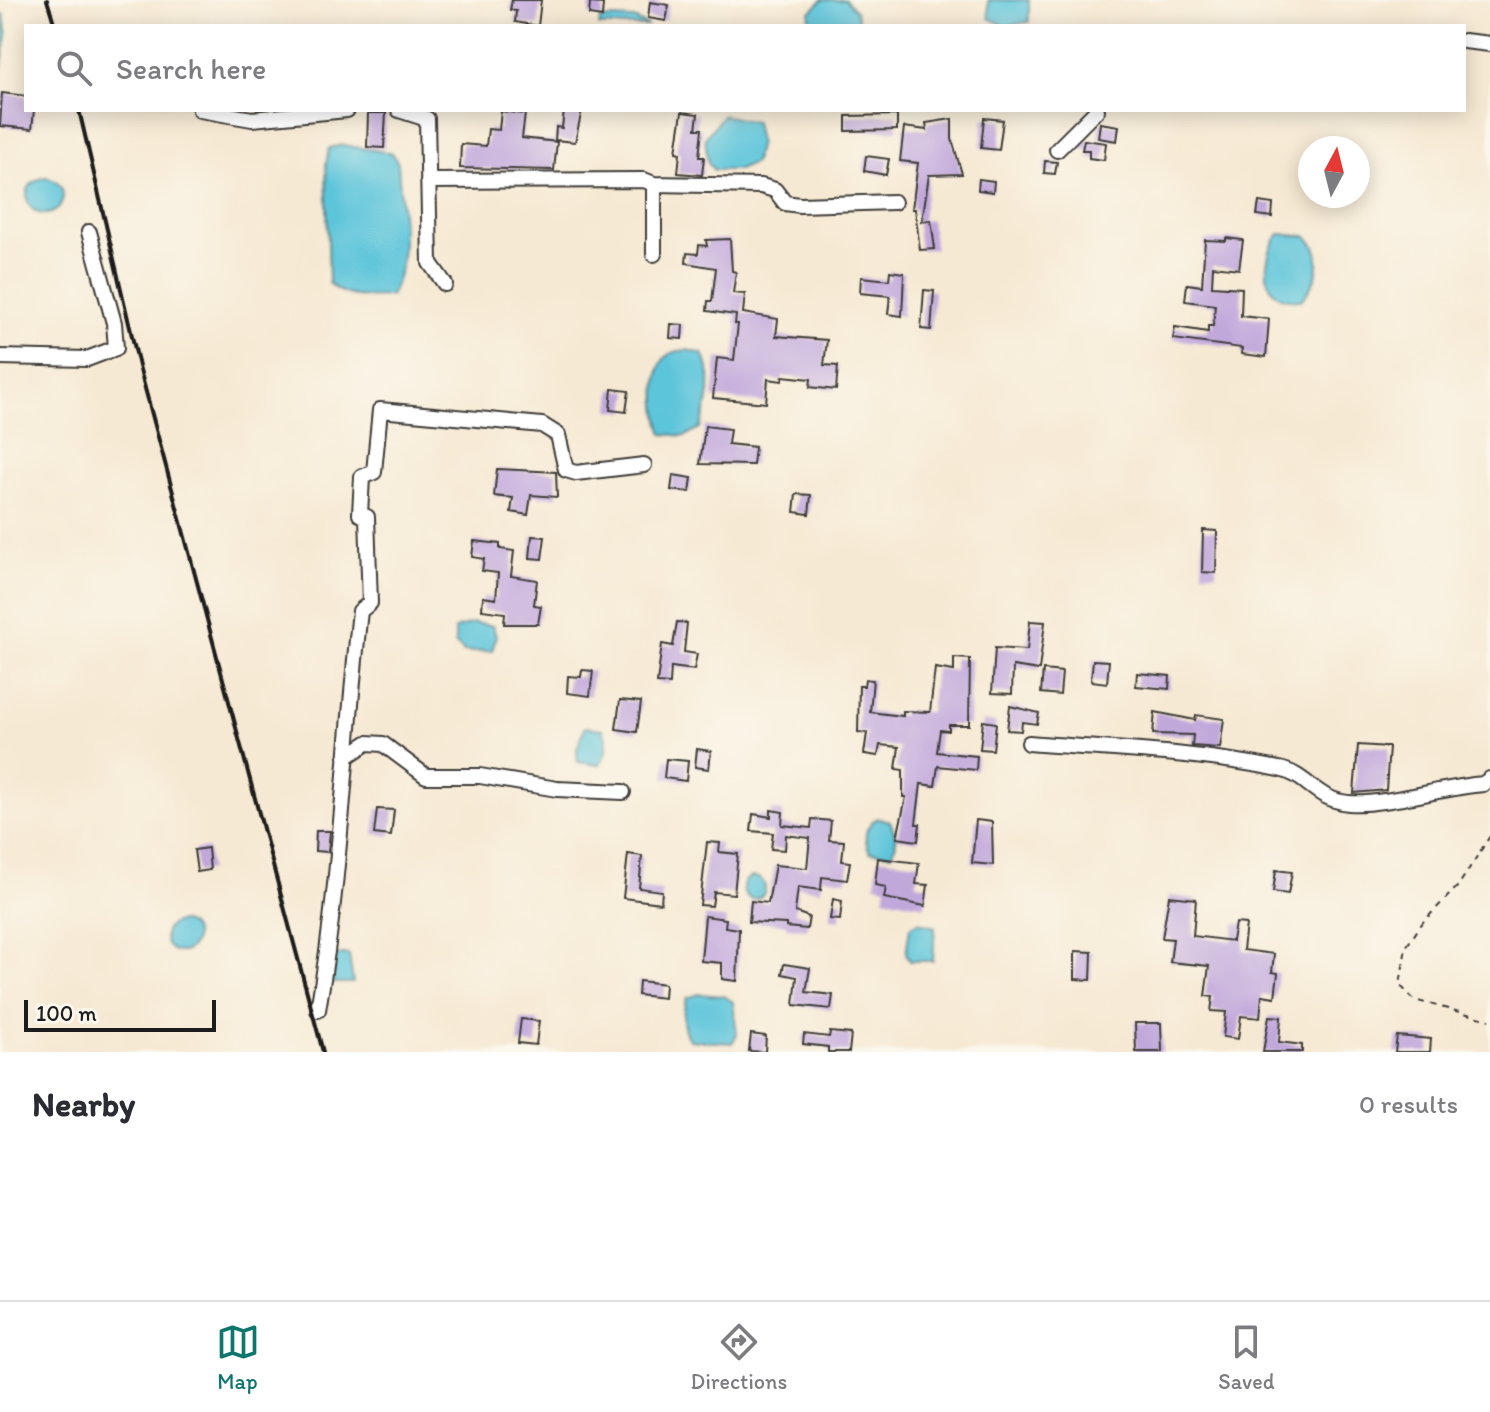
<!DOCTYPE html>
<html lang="en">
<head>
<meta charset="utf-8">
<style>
  body { margin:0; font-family:Itim,sans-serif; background:#f2f2f3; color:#2b2b33 }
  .compass { position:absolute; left:1298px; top:136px; width:72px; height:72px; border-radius:50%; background:#fff; box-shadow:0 4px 20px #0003; rotate:7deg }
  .scale { position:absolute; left:24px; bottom:20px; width:192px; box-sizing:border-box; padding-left:8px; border:4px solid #1c1c1c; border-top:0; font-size:22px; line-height:28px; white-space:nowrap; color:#1c1c1c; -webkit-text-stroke:6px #fbf7ec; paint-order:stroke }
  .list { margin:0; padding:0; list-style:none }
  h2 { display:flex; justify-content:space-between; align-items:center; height:104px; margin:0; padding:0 32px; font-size:34px }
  h2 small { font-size:26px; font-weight:400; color:#7c7c81 }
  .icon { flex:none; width:44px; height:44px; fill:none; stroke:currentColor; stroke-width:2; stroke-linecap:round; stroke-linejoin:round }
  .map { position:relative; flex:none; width:1490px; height:1052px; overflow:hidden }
  .search { position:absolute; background:#fff; box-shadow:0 4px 20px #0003; left:24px; right:24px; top:24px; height:88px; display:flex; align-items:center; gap:20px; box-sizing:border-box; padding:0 28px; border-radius:0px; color:#7c7c81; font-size:30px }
  .sheet { height:248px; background:#fff }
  nav { display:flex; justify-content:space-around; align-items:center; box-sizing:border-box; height:112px; border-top:2px solid #e1e1e2; background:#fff; font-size:22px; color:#7c7c81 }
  nav a { display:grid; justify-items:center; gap:4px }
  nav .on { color:#0f766e }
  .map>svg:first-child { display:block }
</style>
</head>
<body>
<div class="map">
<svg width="1490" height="1052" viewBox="0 0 1490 1052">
  <rect width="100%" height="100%" fill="#fbf7ec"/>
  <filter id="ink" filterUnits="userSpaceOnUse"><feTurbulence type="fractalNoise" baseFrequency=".0125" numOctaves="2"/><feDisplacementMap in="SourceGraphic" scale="16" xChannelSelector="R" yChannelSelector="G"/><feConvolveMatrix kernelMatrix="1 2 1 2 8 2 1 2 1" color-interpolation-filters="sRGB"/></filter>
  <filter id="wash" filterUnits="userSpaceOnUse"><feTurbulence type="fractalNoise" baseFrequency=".006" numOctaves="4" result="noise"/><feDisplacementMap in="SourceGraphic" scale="32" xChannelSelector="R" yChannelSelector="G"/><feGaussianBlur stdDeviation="1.8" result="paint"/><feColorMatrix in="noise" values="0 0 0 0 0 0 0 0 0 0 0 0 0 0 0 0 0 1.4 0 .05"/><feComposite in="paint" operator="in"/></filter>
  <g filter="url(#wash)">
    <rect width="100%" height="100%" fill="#f6e9d3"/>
    <path fill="#5dc5da" stroke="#3c707b" stroke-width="2" d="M822 0H845L856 11 859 26H809L810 12Z
      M988 0H1029V22L1005 26 989 18Z
      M0 14 4 15 7 36 0 75Z
      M609 18 634 19 648 26H599L600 20Z
      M723 115 755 122 759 142 754 163 738 170H714L708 163 705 138Z
      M342 145 392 153 398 163C400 203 412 260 390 296 368 297 345 300 329 283L326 164 329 148Z
      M27 196a18 18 0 1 1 36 0a18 18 0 1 1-36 0Z
      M1280 234 1306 236C1328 253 1317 283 1301 300 1292 299 1283 300 1276 294 1260 280 1267 247 1280 234Z
      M687 350 703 354C715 377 709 404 700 428L685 436 663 434C656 417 651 367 668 355 673 351 680 351 687 350Z
      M474 623 493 626 496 637 492 651 464 652 455 643V629Z
      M585 727 603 729C608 741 608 755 599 765L578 762 577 749Z
      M878 818 890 821C895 833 899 843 892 854L870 852C863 839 864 825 878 818Z
      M743 888a11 11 0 1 1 22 0a11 11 0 1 1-22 0Z
      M165 937a15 15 0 1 1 30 0a15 15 0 1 1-30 0Z
      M918 922 935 927 933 961H910L906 953 910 927Z
      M342 954 349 955 353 983H332L336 956Z
      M699 994 724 996 733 1002 737 1034 732 1043 689 1040C681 1026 682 1013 687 998Z"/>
    <g id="blocks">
      <path fill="#c1a8db" d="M512 0H541L538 26 515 22 516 11 510 10Z
        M650 2 669 5 666 21 648 18Z
        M590 3 603 4 602 17 589 15Z
        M2 93 26 96V110H34L32 129 0 126Z
        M564 110H582L575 142 555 140 556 127 562 128Z
        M501 111 525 114 522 138 557 142 554 170 460 168 461 144 486 146 488 129 499 130Z
        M682 112 698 114 696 129H702L699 157H704L702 175 678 173 680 153 676 152Z
        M368 113H386L384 148 367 147Z
        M897 115V130L846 131V116Z
        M984 118 1003 120 999 150 981 148Z
        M952 119V139L962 174 929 175 922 221 931 220 935 249 920 250 915 209H912L918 163 900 161 904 127 927 130 926 123Z
        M1100 123 1119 126 1117 141 1098 138Z
        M1084 140 1106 143 1104 160 1089 158V150H1082Z
        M866 156 889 159 886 175 864 171Z
        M1045 161 1057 162 1055 174 1044 173Z
        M979 179 994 181 993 192 978 190Z
        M1259 202 1273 204 1272 217 1257 215Z
        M1226 238 1243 240 1239 269 1213 266 1212 286 1242 288 1241 316 1269 319 1266 357 1241 354 1242 348 1173 339 1175 327 1208 332V326H1213L1215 305 1185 301 1187 284 1202 286 1205 240 1226 241Z
        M730 239 732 271 736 272 733 293 745 294 743 313 778 319 776 336 827 340 824 365 838 366 836 390 810 387 811 379 783 376 782 381 768 379 766 403 713 398 717 358 734 360 738 324H735L736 315 707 311 708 301H712L716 268 686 263 687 253 698 254 699 245 707 246 706 240Z
        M890 271 904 273 902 316 888 314 890 296 860 293 861 277 889 280Z
        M924 290 934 291 931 330 921 329Z
        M671 324 683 325 682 339 670 338Z
        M612 389 629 391 626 412 610 410Z
        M705 426 730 429 728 444 755 447 753 465 700 464Z
        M497 469 556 472 557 497 531 495 528 515 511 512 513 498 494 496Z
        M673 475 692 478 690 492 671 490Z
        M796 494 811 495 809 514 794 512Z
        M1203 530 1217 531 1216 573 1202 572Z
        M532 536 545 537 542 559 530 558Z
        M474 541 500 544V549L514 551 511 576 537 580 534 605 541 606 538 624H504L505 613 482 610 483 597 496 599 498 573 482 571 484 559 472 557Z
        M1030 621 1045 622 1039 670 1013 666 1012 694 992 693 995 648 1027 650Z
        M677 622 687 623 684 652 697 654 694 670 671 667 670 684 657 683 662 644 673 646Z
        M954 658 970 659 969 725H949V731L940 730 937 752 977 756 976 770 938 766 935 786 921 784 916 824H920L918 841 897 838 906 797H903V770L896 769 899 747 880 745 878 756 864 754 867 733 858 732 859 686H864L865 679 873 680 870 712 903 716V711L930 712 935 668 954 671Z
        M1093 660 1109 661 1107 683 1091 681Z
        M582 670 593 671 590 696 567 693 568 676 581 677Z
        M1043 670 1062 672 1060 695 1041 693Z
        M1137 673 1170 676 1169 689 1136 686Z
        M620 700 641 702 637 732 616 729Z
        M1010 706 1039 713 1037 724 1022 722 1021 731 1007 730Z
        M1155 712 1195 720 1196 715 1224 719 1220 748 1192 746 1193 735 1153 734Z
        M983 721 996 723 993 750 980 749Z
        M1358 745 1389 747 1386 790 1354 793Z
        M697 749 711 751 709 769 695 767Z
        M666 759 688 761 686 781 664 778Z
        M377 809 394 810 391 836 374 834Z
        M771 810 783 812 782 825 811 828 812 819 831 821 829 840 844 841 842 861 850 862 847 880 822 877 821 890 798 887 795 912 809 917 807 929 786 927V924L749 922 751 901 768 903 775 865 807 868 810 838 786 835 785 850 771 849 773 833 751 831 753 814 771 817Z
        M976 820 992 822 993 865 972 863Z
        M316 831H330L328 852 315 851Z
        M707 842 720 843 719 852 738 854 734 894 714 892 712 906 700 905Z
        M208 848 210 870 197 872 194 850Z
        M628 854 642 856 639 888 662 891 661 903 623 898Z
        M878 858 919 863 916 884 928 885 925 906 884 898 886 887 875 885Z
        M1276 870 1292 872 1288 894 1273 892Z
        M1169 896 1196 899 1193 936 1232 941 1235 923 1246 924 1243 950 1274 954 1272 972 1278 973 1275 997 1262 995 1260 1018 1241 1016 1238 1039 1223 1037 1226 1012 1211 1011 1213 997 1205 996 1209 966 1170 962 1173 939 1162 938Z
        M833 899 842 901 840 920 830 919Z
        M705 916 726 919 725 927 739 929 737 981 722 979V963L701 961Z
        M1075 951 1092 952 1091 980 1075 979Z
        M784 964 810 968 806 992 833 995 831 1009 794 1005 797 977 782 974Z
        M639 981 665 984 664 998 638 995Z
        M1269 1016 1281 1017 1279 1042 1302 1045V1052H1263Z
        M521 1019 539 1021 536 1045 518 1043Z
        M1135 1023H1161L1162 1052H1136Z
        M830 1032 851 1034 849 1052H828V1047L803 1044 804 1034 829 1037Z
        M751 1034 766 1036 765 1052 749 1051Z
        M1397 1036 1431 1039 1430 1052H1395Z"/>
    </g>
  </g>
  <g filter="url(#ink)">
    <use href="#blocks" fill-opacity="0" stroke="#3d3b37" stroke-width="2"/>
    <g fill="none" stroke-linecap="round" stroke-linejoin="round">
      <g stroke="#3d3b37" stroke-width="18">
        <path id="street" d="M1464 41 1490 44
          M200 110 252 119 347 110
          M399 110 427 119 430 263 445 284
          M1057 150 1097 110
          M428 181 644 180 654 184V254
          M654 184 761 186 775 190 785 203 800 205 894 202
          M0 357 87 359 116 348 114 323 89 232
          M1029 743C1113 750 1197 752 1279 769 1307 774 1315 800 1349 803 1382 806 1445 787 1483 784L1490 779
          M346 757 367 743 383 744 426 776H480L557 789 623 792
          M318 1010C341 877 345 744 360 611L370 603 367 517 360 514 362 477 374 472 380 410 542 425 558 435 566 470 576 473 644 465"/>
      </g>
      <path stroke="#3d3b37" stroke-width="2" stroke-dasharray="6 6" stroke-linecap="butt" d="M1490 836 1458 886 1423 922 1406 947 1400 985 1414 1000 1490 1020"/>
      <use href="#street" stroke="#fff" stroke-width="14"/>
      <path stroke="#1c1c1c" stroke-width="4" d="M47 0 55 26
        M79 110 139 366 323 1052"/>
    </g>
  </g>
</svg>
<svg class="compass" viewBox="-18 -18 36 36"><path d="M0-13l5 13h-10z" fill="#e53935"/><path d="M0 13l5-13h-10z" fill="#7c7c81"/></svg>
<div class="scale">100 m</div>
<div class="search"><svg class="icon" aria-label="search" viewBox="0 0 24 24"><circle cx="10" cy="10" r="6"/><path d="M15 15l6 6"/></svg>Search here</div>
</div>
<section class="sheet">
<h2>Nearby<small>0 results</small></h2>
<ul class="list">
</ul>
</section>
<nav>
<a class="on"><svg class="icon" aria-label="map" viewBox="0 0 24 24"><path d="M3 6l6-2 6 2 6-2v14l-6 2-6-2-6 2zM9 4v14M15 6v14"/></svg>Map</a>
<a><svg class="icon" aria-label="directions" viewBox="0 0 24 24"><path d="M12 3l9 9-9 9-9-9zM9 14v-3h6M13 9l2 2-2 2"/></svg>Directions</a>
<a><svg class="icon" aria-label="saved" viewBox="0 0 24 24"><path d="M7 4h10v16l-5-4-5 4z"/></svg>Saved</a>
</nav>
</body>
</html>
